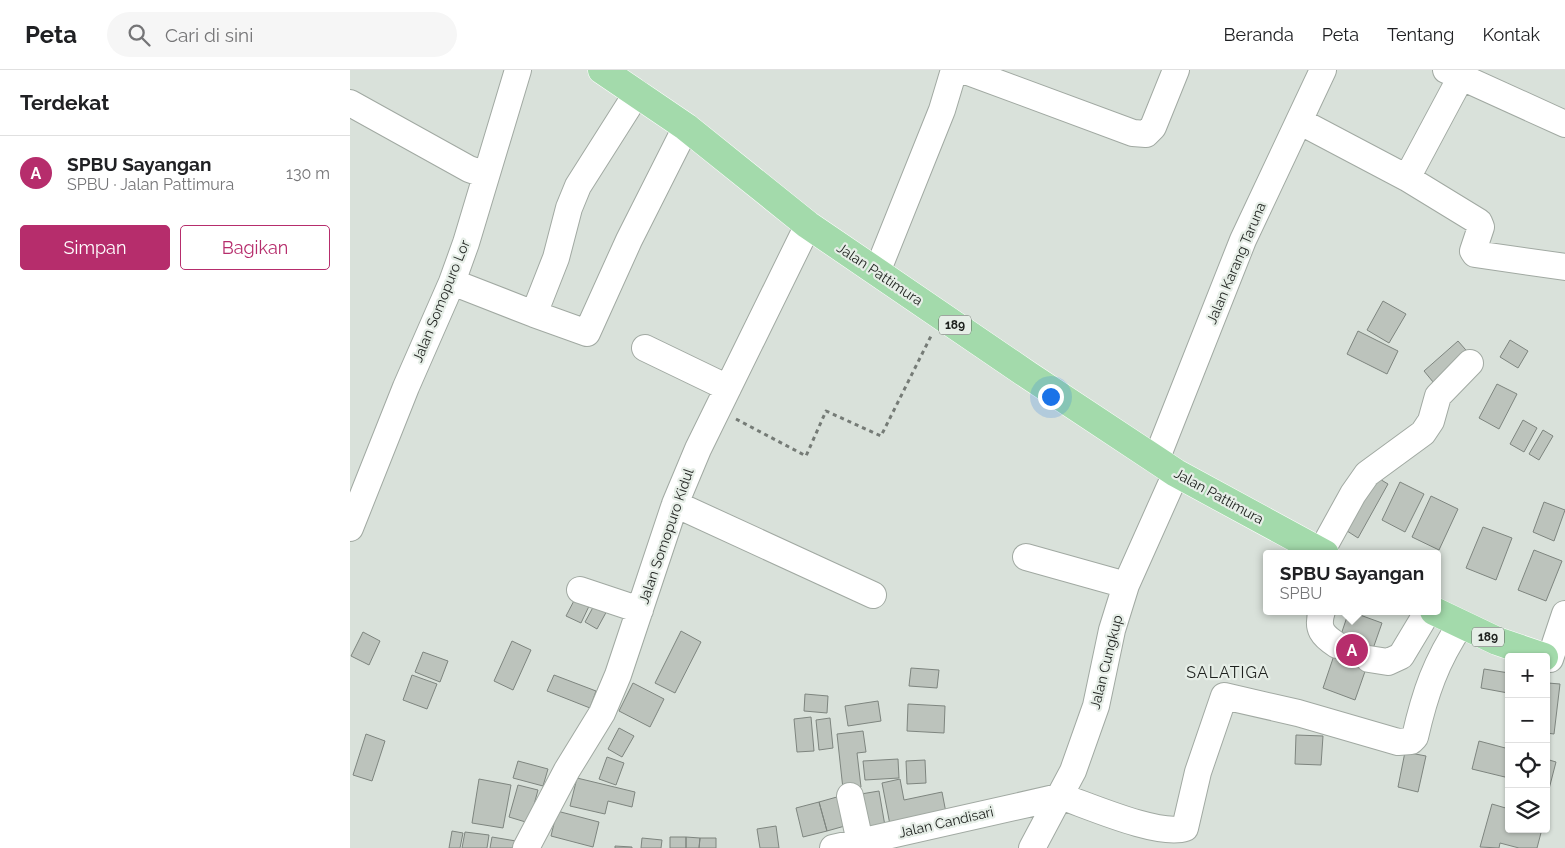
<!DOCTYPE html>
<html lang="id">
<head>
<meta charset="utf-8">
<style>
  body { margin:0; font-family:Raleway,sans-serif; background:#f6f6f6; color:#202124 }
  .controls { position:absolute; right:15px; bottom:15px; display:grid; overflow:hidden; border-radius:5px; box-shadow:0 1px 4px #0004 }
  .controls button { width:45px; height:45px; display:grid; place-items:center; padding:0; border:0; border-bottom:1px solid #e0e0e0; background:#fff; color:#202124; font:25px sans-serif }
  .you { position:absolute; left:700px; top:326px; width:18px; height:18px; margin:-12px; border:4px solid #fff; border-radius:50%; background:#1a73e8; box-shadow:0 0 0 8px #1a73e833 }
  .badge { display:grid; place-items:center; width:32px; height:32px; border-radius:50%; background:#b62d6c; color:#fff; font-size:16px; font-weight:700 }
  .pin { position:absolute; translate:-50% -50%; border:2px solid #fff; box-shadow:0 1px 5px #0006 }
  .popup { position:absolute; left:913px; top:480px; width:178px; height:65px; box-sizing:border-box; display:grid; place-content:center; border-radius:5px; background:#fff; filter:drop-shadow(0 1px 4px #0005); font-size:16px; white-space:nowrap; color:#757577 }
  .popup b { font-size:19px; color:#202124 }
  .popup::after { content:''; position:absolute; left:50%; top:100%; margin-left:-10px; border:10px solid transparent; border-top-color:#fff }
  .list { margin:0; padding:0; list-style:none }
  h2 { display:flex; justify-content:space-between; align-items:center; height:65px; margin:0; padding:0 20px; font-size:21px }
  h2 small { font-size:16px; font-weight:400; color:#757577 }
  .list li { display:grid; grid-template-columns:32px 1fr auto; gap:15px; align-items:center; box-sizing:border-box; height:75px; padding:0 20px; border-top:1px solid #e0e0e0 }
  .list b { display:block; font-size:19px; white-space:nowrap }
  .list p { margin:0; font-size:16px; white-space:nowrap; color:#757577 }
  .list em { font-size:16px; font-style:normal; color:#757577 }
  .actions { display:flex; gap:10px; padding:15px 20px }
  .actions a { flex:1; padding:11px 0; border:1px solid #b62d6c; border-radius:5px; text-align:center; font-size:18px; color:#b62d6c }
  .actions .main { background:#b62d6c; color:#fff }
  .icon { flex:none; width:28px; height:28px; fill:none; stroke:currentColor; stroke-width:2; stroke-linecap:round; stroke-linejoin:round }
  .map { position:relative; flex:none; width:1215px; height:778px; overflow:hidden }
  header { display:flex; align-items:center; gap:30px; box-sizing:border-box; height:70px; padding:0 25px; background:#fff; border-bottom:1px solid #e0e0e0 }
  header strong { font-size:24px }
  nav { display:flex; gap:28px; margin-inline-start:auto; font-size:18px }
  .search { width:350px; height:45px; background:#f6f6f6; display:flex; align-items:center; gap:12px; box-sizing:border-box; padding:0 18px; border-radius:28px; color:#757577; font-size:19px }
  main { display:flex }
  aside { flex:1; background:#fff }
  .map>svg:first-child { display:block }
</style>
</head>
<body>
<header>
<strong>Peta</strong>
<div class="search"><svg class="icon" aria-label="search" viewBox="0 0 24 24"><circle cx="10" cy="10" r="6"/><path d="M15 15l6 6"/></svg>Cari di sini</div>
<nav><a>Beranda</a><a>Peta</a><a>Tentang</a><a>Kontak</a></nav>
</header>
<main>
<aside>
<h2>Terdekat<small></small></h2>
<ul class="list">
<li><span class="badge">A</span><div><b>SPBU Sayangan</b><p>SPBU · Jalan Pattimura</p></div><em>130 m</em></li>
</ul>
<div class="actions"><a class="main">Simpan</a><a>Bagikan</a></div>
</aside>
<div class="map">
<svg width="1215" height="778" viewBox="0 0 1215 778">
  <rect width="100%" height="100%" fill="#d9e1da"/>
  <path fill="#bcc3bc" stroke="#7e857f" d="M1033 231 1056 244 1039 273 1017 260Z
    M1008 261 1048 281 1037 304 997 284Z
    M1160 270 1178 281 1168 298 1150 287Z
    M1108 271 1122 287 1088 318 1074 301Z
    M1147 314 1167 324 1149 359 1129 348Z
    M1173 350 1187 358 1174 382 1160 374Z
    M1193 360 1203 366 1189 390 1179 384Z
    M1023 405 1038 414 1008 468 994 459Z
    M1050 412 1074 424 1055 462 1032 450Z
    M1081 426 1108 439 1089 480 1062 467Z
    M1194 432 1215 440 1204 471 1183 462Z
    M1133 457 1162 468 1146 510 1116 498Z
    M1184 480 1212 491 1196 531 1168 520Z
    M227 525 241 532 231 553 216 546Z
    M247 530 259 537 247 559 235 552Z
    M999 541 1032 553 1005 630 973 618Z
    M331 561 351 572 325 623 305 613Z
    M13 562 30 571 19 595 1 586Z
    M162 571 181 580 163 620 144 611Z
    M73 582 98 591 90 612 65 602Z
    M561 598 589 600 587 618 559 616Z
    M1134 599 1159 603 1158 623 1131 618Z
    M62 605 87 614 77 639 53 630Z
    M204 605 246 621 240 638 197 621Z
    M283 613 314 629 300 657 269 641Z
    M1198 613 1210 614 1204 664 1196 663Z
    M455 624 478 626 477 643 454 641Z
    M528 631 531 651 498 656 495 636Z
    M558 634 595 636 594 663 557 661Z
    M461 647 464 681 447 682 444 649Z
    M480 648 483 678 469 680 466 650Z
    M269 658 284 666 272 687 258 679Z
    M513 661 516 682 507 683 511 717 493 719 487 664Z
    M16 664 35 671 22 711 3 705Z
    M946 665 973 666 971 695 945 694Z
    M1129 671 1159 679V708L1122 699Z
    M1055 682 1076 686 1068 722 1048 717Z
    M257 687 274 693 266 715 249 709Z
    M548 689 549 708 515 710 513 691Z
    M1196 689 1206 692 1199 719H1196Z
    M575 690 576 713 557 714 556 691Z
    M168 691 198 699 193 716 163 708Z
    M227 708 285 722 282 737 258 731 255 744 220 736Z
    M129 709 161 715 153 758 122 753Z
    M550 709 554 730 592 722 597 748 541 760 532 713Z
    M168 715 188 720 179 753 159 747Z
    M529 721 535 756 511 760 505 725Z
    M494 725 502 754 477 761 469 732Z
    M469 732 477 761 453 767 446 738Z
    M1142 734 1159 739V759H1192L1187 778H1169L1150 773 1149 778 1130 777Z
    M207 741 249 752 243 777 201 766Z
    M426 756 429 778H410L407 759Z
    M102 761 113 763 110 778H99Z
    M115 762 139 765 137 778H112Z
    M142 767 166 771 165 778H140Z
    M320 767H336V778H320Z
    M336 767 350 768 349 778H336Z
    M292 768 312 770 311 778H291Z
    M350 768H366V778H349Z
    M265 776 282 777V778H265Z"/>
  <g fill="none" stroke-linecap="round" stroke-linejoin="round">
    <path stroke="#b4bbb4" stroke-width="26" stroke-dasharray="26 13" stroke-linecap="butt" d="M987 575 1019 589"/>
    <g stroke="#a1a9a2" stroke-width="28">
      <path id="minor" d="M613 0 783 63 796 64 803 57 826 0
        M1096 0 1215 54
        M1111 7 1057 108 1129 152 1131 157 1123 181 1125 184 1215 197
        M287 23 228 116 219 138 206 188 184 244 237 263 279 170 336 57
        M0 33 119 99 136 105
        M949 51 1057 108
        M527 202 592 40 604 0
        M102 212 184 244
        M295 278 378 318
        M806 390 893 170 973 0
        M325 434 523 525
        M0 458 56 317 102 212 116 173 168 0
        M971 482 1003 424 1017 404 1073 363 1081 351 1088 326 1120 293
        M676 487 776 515
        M230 520 290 540
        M972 541C966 559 973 566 987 575
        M1019 589 1038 592 1051 586 1078 541
        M1200 589 1215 544
        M500 726 510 772
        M710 726C737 735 809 767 835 758L848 702 874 626 948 643 1048 672 1061 671 1065 667C1075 623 1086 591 1111 554
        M176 778 217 700 252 643 268 605 325 434 348 379 458 155
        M483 778 709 727
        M682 778 723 701 746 636 762 560 776 515 826 403"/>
    </g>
    <g stroke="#fff" stroke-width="29">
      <path id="major" d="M252 0 336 57 458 155 678 305 826 403 975 484
        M1084 541 1147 571 1194 587"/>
    </g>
    <path stroke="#757b76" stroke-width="3" stroke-dasharray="4 4" stroke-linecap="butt" d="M386 349 456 386 476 341 531 366 581 266"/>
    <use href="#minor" stroke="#fff" stroke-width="26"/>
    <use href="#major" stroke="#a3daab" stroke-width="28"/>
  </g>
  <g text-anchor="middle" stroke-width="4.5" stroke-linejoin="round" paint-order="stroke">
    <g fill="#e6eee7" stroke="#5a5e5a" stroke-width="1">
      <rect x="589" y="245.5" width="32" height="19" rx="4"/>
      <rect x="1122" y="557.5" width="32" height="19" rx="4"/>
    </g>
    <g font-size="12" font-weight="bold" fill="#1e211e">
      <text x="605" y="259">189</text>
      <text x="1138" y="571">189</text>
    </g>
    <g font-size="14" fill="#1e211e" stroke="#e6eee7">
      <text transform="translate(886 193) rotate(-67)" y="5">Jalan Karang Taruna</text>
      <text transform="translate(530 204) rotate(34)" y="5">Jalan Pattimura</text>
      <text transform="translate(91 231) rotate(-68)" y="5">Jalan Somopuro Lor</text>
      <text transform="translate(869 426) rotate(29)" y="5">Jalan Pattimura</text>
      <text transform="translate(316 466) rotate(-71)" y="5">Jalan Somopuro Kidul</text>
      <text transform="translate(756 592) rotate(-76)" y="5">Jalan Cungkup</text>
      <text transform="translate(596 752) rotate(-13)" y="5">Jalan Candisari</text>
    </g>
    <g font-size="16" letter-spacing="1" fill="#1e211e" stroke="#e6eee7">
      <text x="878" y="608">SALATIGA</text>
    </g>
  </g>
</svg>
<div class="controls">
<button>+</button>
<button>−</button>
<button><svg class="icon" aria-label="locate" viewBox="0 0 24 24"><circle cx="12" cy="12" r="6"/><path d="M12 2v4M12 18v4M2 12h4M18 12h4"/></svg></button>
<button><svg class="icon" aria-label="layers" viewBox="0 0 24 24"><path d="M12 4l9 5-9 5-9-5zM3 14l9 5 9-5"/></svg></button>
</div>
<div class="you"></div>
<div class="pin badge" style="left:1002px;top:580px">A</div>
<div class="popup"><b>SPBU Sayangan</b>SPBU</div>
</div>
</main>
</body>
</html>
